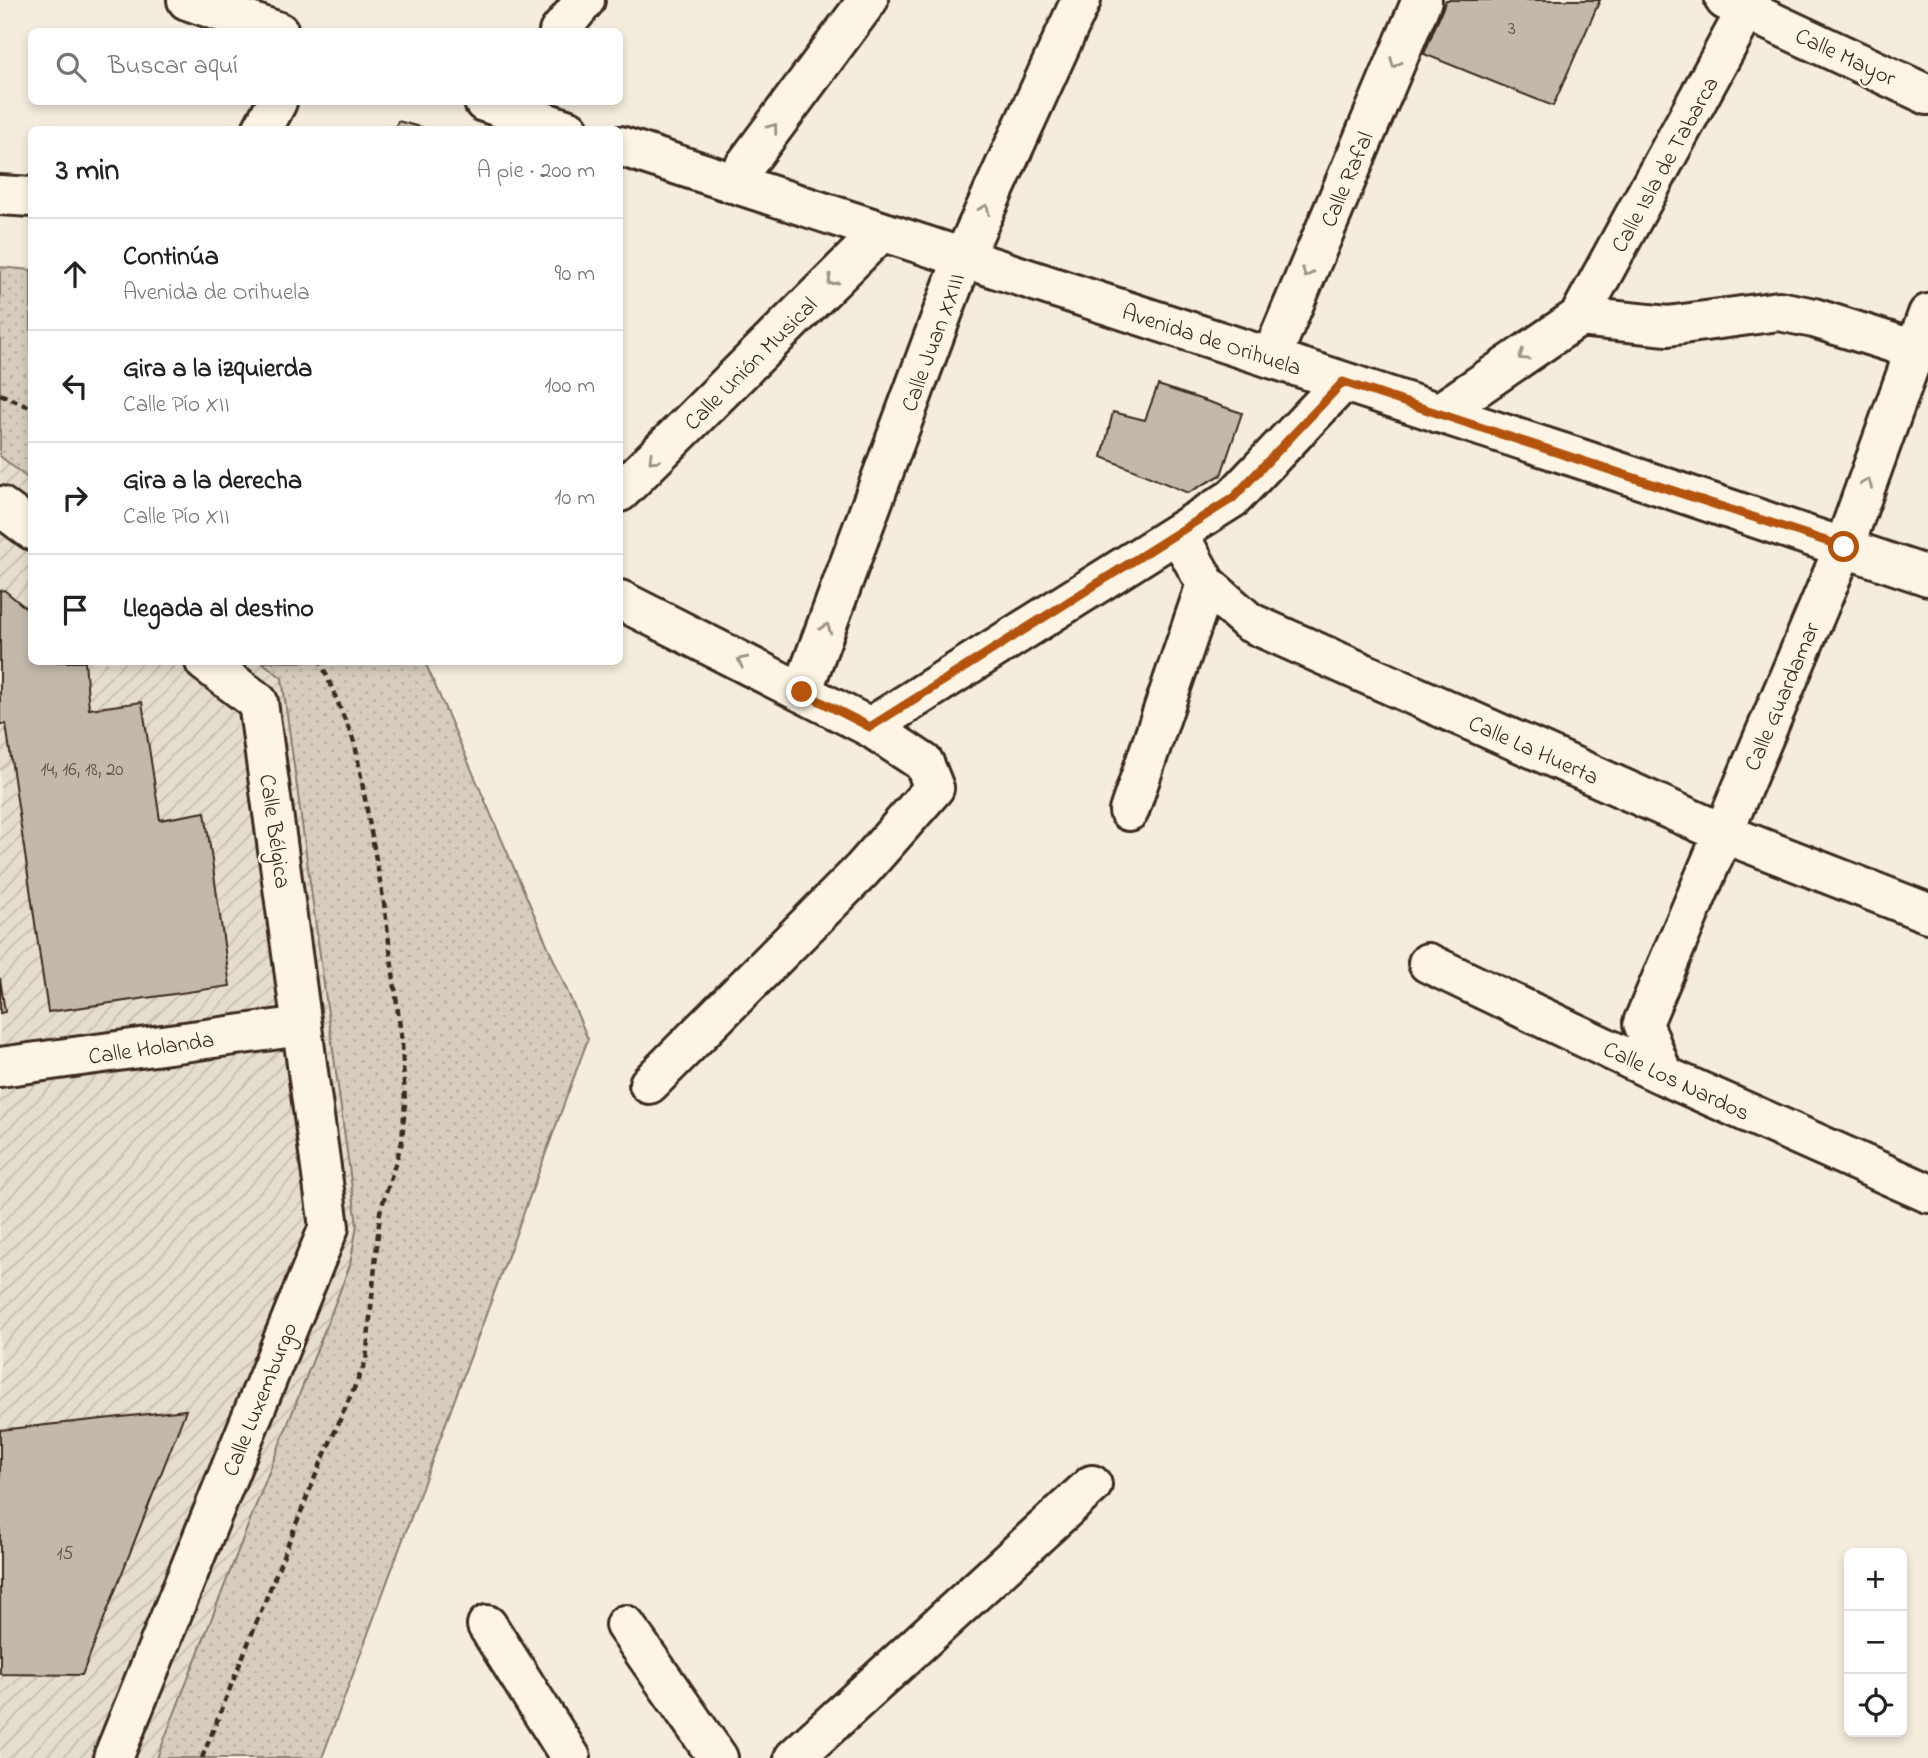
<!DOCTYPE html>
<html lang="es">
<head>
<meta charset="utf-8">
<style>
  body { margin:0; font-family:"Indie Flower",sans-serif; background:#f6f6f6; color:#222 }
  .controls { position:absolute; right:21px; bottom:21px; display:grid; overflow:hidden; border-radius:10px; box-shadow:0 4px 10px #0003 }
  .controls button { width:63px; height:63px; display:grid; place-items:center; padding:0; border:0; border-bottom:2px solid #e0e0e0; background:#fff; color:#222; font:35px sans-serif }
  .stop { position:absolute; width:21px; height:21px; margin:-16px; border:5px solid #b45309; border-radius:50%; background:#fff }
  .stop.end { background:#b45309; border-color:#fff; box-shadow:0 2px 7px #0008 }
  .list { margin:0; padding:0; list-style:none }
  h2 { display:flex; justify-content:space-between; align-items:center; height:91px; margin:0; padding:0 28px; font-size:30px }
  h2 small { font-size:23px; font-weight:400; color:#767676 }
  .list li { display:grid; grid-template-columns:46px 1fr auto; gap:21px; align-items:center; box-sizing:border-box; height:112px; padding:0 28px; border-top:2px solid #e0e0e0 }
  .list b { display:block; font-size:26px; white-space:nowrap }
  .list p { margin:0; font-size:23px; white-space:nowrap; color:#767676 }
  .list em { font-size:23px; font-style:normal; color:#767676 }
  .icon { flex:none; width:38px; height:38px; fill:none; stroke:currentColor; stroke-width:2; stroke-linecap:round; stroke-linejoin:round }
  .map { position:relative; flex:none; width:1928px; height:1758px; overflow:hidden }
  .search { position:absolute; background:#fff; box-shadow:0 4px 10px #0003; left:28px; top:28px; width:595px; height:77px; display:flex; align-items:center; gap:18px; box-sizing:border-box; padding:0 24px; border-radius:10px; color:#767676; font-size:26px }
  .panel { position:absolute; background:#fff; box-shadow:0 4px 10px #0003; left:28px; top:126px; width:595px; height:539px; border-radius:10px }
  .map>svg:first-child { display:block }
</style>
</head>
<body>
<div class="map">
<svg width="1928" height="1758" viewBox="0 0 1928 1758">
  <defs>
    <pattern id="industrial-furrows" width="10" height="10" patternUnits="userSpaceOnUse" patternTransform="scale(1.75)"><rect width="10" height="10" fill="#e5ddce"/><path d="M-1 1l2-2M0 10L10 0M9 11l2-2" fill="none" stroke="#c5beb0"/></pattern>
    <pattern id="park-dots" width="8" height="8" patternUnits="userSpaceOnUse" patternTransform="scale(1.75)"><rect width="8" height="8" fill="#d6cdbd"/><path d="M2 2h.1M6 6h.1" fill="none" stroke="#b9b0a2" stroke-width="1.8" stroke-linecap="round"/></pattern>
  </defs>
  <rect width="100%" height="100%" fill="#f4eddd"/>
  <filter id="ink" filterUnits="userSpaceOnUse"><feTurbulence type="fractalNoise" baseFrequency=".0143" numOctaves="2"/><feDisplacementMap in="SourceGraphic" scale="14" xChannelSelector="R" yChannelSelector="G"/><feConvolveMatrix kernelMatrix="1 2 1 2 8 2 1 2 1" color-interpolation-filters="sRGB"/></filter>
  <g filter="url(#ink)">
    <path fill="url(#industrial-furrows)" d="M0 267 31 270 32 662H425L588 1039 322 1758H0Z"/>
    <path fill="url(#park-dots)" stroke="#887c6e" stroke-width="2" d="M0 267 31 270V481L0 456Z
      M262 662H425L588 1039 322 1758H157L350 1265 357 1225 282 678Z"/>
    <path fill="#c3b9aa" stroke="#3b2a1e" stroke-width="2" d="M1446 0H1600L1553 106 1424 54Z
      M398 121 431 130H394Z
      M1158 385 1242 413 1221 475 1188 493 1102 457 1113 412 1145 420Z
      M4 590 32 613V662H85L89 709 142 702 160 820 205 812 230 986 48 1012 6 724H0V591Z
      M0 978 5 1012 0 1013Z
      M186 1410 82 1675 0 1674V1430Z"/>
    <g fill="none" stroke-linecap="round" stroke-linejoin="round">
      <g stroke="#3b2a1e" stroke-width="44">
        <path id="minor" d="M1725 0 1928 95
          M559 32 585 0
          M262 130 277 102
          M732 183 868 0
          M0 195 32 197
          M1579 317 1668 326 1779 311 1814 318 1928 354
          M1271 358 1422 0
          M1439 413 1579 317 1752 0
          M620 492 880 233
          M0 506 32 530
          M1178 533 1206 584 1249 622 1723 833 1928 913
          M620 600 870 727 1233 498 1343 382
          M802 692 963 258 1081 0
          M1129 811 1206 584
          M1428 963 1663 1075 1928 1193
          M0 1067 302 1026
          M1663 1075 1643 1023 1844 547 1928 314
          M649 1084 862 870 934 788 924 763 870 727
          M487 1625 571 1758
          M625 1625 718 1758
          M113 1758 329 1227 258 702 205 662
          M794 1758 1092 1485"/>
      </g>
      <g stroke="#3b2a1e" stroke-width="44">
        <path id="major" d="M187 0 279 32
          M484 102 569 130
          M620 146 1581 459 1928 576"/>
      </g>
      <path stroke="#3b2a1e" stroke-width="4.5" stroke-dasharray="7 5" stroke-linecap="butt" d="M0 394 32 408
        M202 1758 317 1472 366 1361 380 1212 402 1142 405 1102 402 1043 384 903 355 744 321 662"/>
      <use href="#minor" stroke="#fcf5e5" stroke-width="38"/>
      <use href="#major" stroke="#fcf5e5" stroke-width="38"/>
    </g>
    <defs><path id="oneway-chevron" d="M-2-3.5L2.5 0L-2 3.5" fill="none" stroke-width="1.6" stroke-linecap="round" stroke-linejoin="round" transform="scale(1.75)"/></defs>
    <g stroke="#9c9082">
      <use href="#oneway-chevron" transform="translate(1395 63) rotate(113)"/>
      <use href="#oneway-chevron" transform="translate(773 128) rotate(-53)"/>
      <use href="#oneway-chevron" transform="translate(985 209) rotate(-65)"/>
      <use href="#oneway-chevron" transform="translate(1307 273) rotate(113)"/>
      <use href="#oneway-chevron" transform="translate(832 281) rotate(135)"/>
      <use href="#oneway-chevron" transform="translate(1523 356) rotate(146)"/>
      <use href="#oneway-chevron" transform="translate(653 459) rotate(135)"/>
      <use href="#oneway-chevron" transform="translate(1867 483) rotate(-70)"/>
      <use href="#oneway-chevron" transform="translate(826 628) rotate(-70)"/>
      <use href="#oneway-chevron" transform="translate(742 661) rotate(-153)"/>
    </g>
  </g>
  <g fill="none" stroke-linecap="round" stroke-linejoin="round" filter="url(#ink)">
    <path stroke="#b45309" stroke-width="9" d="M802 692 870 727 1233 498 1343 382 1844 547"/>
  </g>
  <g text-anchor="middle" stroke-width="5" stroke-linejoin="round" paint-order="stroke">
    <g font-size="19" fill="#5d4e41">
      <text x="1512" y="34">3</text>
      <text x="82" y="775">14, 16, 18, 20</text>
      <text x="65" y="1559">15</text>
    </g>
    <g font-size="23" fill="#3b2a1e" stroke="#fcf5e5">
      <text transform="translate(1846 56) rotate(25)" y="8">Calle Mayor</text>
      <text transform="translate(1664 164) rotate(-61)" y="8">Calle Isla de Tabarca</text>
      <text transform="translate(1346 179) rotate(-67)" y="8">Calle Rafal</text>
      <text transform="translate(1212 339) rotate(18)" y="8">Avenida de Orihuela</text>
      <text transform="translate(932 342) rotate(-70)" y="8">Calle Juan XXIII</text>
      <text transform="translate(750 363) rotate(-45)" y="8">Calle Unión Musical</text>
      <text transform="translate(1781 696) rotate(-67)" y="8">Calle Guardamar</text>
      <text transform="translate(1534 749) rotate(24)" y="8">Calle La Huerta</text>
      <text transform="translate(276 831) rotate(82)" y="8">Calle Bélgica</text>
      <text transform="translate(151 1047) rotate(-8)" y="8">Calle Holanda</text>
      <text transform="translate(1677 1080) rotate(25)" y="8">Calle Los Nardos</text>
      <text transform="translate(259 1399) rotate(-68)" y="8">Calle Luxemburgo</text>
    </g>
  </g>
</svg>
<div class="controls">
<button>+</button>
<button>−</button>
<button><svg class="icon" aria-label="locate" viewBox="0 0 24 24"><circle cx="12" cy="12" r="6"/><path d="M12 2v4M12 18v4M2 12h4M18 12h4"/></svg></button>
</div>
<div class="stop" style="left:1844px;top:547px"></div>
<div class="stop end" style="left:802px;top:692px"></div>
<div class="search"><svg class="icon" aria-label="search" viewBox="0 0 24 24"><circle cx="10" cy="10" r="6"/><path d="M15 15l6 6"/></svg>Buscar aquí</div>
<section class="panel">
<h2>3 min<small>A pie · 200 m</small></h2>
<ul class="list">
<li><svg class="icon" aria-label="ahead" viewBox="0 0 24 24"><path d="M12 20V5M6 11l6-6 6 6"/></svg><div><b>Continúa</b><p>Avenida de Orihuela</p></div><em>90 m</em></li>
<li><svg class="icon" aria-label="left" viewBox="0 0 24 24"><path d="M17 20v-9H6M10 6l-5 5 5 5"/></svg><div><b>Gira a la izquierda</b><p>Calle Pío XII</p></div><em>100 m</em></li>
<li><svg class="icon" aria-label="right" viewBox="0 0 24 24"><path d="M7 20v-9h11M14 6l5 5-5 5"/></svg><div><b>Gira a la derecha</b><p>Calle Pío XII</p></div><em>10 m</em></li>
<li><svg class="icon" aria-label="arrive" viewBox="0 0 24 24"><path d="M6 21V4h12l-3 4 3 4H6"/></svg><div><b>Llegada al destino</b></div></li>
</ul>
</section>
</div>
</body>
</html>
